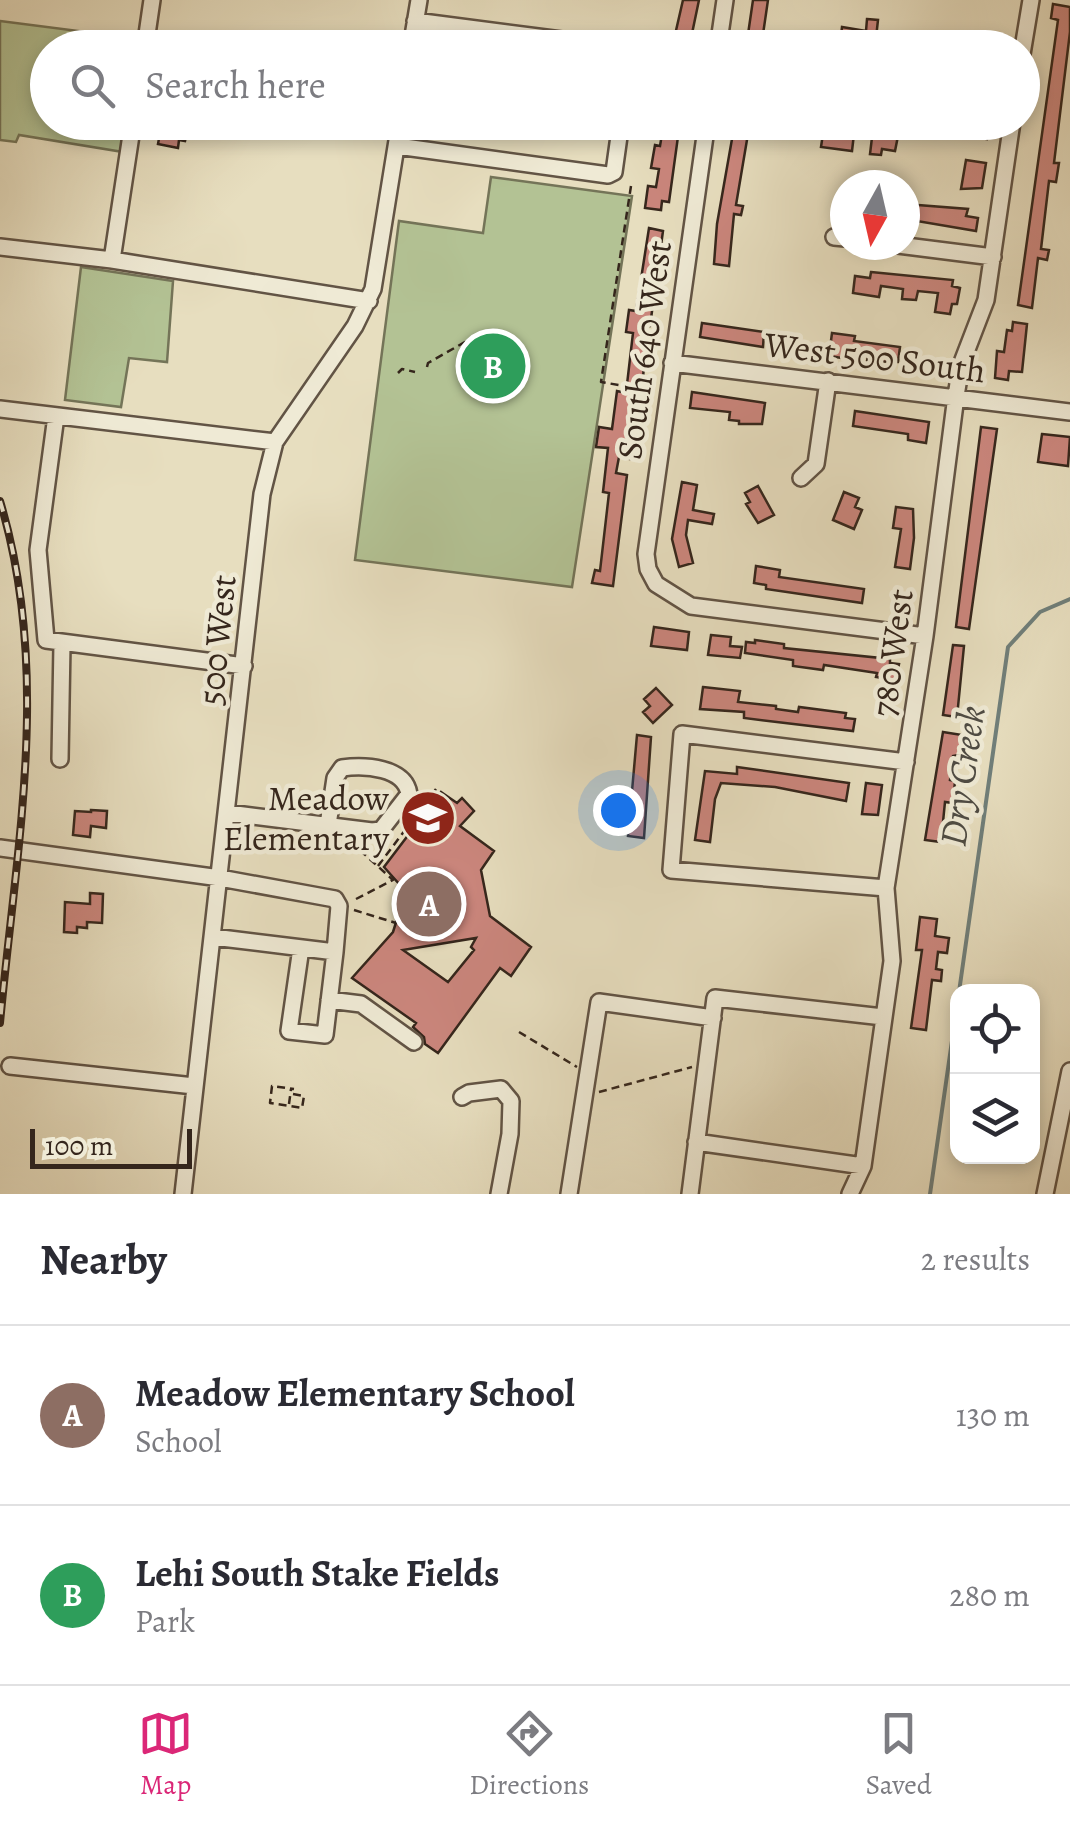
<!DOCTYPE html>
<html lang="en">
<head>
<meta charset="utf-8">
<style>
  body { margin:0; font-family:Alegreya,serif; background:#f2f2f3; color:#2b2b33 }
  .controls { position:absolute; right:30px; bottom:30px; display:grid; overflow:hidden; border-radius:20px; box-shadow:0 5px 15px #0003 }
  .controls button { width:90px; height:90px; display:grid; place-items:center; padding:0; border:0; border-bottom:2px solid #e1e1e2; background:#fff; color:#2b2b33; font:50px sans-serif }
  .compass { position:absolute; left:830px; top:170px; width:90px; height:90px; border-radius:50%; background:#fff; box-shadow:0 5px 15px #0003; rotate:188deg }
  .scale { position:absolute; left:30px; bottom:25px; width:162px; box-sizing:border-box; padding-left:10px; border:5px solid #35261c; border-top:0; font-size:28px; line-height:35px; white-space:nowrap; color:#35261c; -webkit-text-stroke:8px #efead5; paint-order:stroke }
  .you { position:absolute; left:618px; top:810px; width:35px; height:35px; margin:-25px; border:8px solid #fff; border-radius:50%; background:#1a73e8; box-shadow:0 0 0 15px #1a73e833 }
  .badge { display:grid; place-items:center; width:65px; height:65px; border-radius:50%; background:#db2777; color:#fff; font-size:32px; font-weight:700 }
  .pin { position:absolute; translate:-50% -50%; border:5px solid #fff; box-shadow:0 2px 10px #0006 }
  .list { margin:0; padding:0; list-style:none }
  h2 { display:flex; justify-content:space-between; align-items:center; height:130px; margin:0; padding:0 40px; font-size:42px }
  h2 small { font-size:32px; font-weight:400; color:#7c7c81 }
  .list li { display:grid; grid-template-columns:65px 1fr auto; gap:30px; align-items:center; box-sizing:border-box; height:180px; padding:0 40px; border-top:2px solid #e1e1e2 }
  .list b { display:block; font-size:38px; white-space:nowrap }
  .list p { margin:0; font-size:32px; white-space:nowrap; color:#7c7c81 }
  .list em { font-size:32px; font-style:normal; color:#7c7c81 }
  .icon { flex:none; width:55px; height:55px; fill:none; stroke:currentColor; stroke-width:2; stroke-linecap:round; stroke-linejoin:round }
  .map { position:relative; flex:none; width:1070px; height:1194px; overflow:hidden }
  .search { position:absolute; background:#fff; box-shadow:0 5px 15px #0003; left:30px; right:30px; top:30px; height:110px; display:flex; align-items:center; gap:25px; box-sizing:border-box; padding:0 35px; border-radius:55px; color:#7c7c81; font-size:38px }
  .sheet { height:490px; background:#fff }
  nav { display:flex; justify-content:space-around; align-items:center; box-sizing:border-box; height:140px; border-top:2px solid #e1e1e2; background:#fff; font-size:28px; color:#7c7c81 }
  nav a { display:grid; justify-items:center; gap:5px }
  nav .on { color:#db2777 }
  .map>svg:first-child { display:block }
</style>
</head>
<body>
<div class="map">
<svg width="1070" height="1194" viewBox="0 0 1070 1194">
  <rect width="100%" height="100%" fill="#e7debf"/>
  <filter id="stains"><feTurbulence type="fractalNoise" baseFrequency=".002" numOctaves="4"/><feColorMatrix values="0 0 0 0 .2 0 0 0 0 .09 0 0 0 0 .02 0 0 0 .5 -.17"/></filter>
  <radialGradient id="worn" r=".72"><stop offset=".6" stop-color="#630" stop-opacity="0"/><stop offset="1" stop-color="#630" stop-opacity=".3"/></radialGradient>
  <path fill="#b3c294" stroke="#747458" stroke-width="2.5" d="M0 21 141 39 140 47 48 48V122L128 123 123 152 19 135 16 142 0 140Z
    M491 177 632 196 572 587 355 560 399 221 483 233Z
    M81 267 173 281 167 362 129 358 121 407 65 400Z"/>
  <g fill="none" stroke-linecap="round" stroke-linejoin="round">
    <path stroke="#707f7a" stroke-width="4" d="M959 992 1008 647 1040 612 1070 599
      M930 1194 958 999"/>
  </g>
  <path fill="#cb867d" stroke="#35261c" stroke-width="2.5" fill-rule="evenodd" d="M683 0H699L689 48H672Z
    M753 0H768L761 48H746Z
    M1053 4 1070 7V32L1054 163H1059L1056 182 1049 181 1041 249 1049 250 1047 260 1038 258 1032 308 1018 305 1058 20 1051 18Z
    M867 19 878 20 876 38 905 42V48L840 44 842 27 866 31Z
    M162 122H183L182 126 188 127 185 141 179 140 178 148 158 144Z
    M664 122H680L669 202 662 201 661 210 645 208 648 186 656 187 659 169 651 168 655 145 660 146Z
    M735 122H750L736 205 743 206 741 215 734 214 729 266 714 264 717 224Z
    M888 122 905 124 903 137 898 136 895 151 882 149 881 155 870 154 873 129H887Z
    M912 122H978L990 124 987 139 912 128Z
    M824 127 854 134 852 151 821 147Z
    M966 160 986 163 982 188 961 189Z
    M905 204 968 209 966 216 978 218 976 231 905 219Z
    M649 228 663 231 650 326H646L643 380 636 379 632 413H638L630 459 619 457 616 473 627 475 613 586 592 583 595 570 600 571 609 493 603 492 608 448 596 447 599 427 612 429 617 391 626 393 633 333 626 332 629 310 636 311Z
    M871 272 953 280 952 286 960 288 957 304H952L950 314 935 312 938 293 918 291 916 300 902 299 903 289 881 286 879 297 853 293 855 276 870 278Z
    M1013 322 1027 324 1022 372 1009 371 1008 380 995 378 997 351 1004 352 1007 330 1012 331Z
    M702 323 764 332 763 347 700 337Z
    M832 333 855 336 854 341 900 347 898 362 867 361 868 356 843 352 842 358 829 356Z
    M692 392 765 403 762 424H739V421L729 420 730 412 690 408Z
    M855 411 929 422 926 443 908 440V434L853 426Z
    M981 427 997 429 969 629 956 627Z
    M1042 434 1070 437 1068 466 1038 462Z
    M682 482 697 485 693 510 714 514 712 524 688 520 686 535 693 563 679 567 672 539Z
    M758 486 774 515 758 523 746 504 750 502 745 493Z
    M844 492 859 498 855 507 862 510 854 529 833 520Z
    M896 507 913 509 914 538 910 569 895 567 901 529 893 528Z
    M756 566 780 570 779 577 864 589 862 603 766 589V585L754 583Z
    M654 627 689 632 687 650 651 646Z
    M711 635 731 637 730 646 742 647 740 658 708 655Z
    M755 640 784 644V648L890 659V663L899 664 896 680 876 677 877 673 824 665 823 670 793 666V660L745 653 746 642 755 643Z
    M953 645 964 646 957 717 943 715Z
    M703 687 740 691 738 702 776 706V709L798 712 799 707 846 713 845 718 855 719 853 731 744 718V712L700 709Z
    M656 688 672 705 653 723 643 712 650 706 644 699Z
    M943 732 962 735 961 742 965 743 963 754 953 756 950 780 955 781 953 803 945 802 941 842 925 840Z
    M637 735 651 737 644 838 628 836Z
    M737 767 849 783 846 801 775 787 721 783 715 799 710 842 695 840 705 771 737 774Z
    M866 783 882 785 878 815 862 814Z
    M441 792 457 803 462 798 474 811 460 826 494 851 481 870 490 916 531 947 511 976 500 968 438 1053 425 1044 424 1037 413 1027 416 1023 352 978 393 932 399 913 403 914 400 885 384 867ZM476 938 471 947 474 950 448 982 403 950Z
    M91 810 107 811 106 828 91 826 90 837 73 835 75 811 91 812Z
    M90 893 103 894 102 923 87 922V928L77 927V933L64 932 65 902 90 904Z
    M920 917 937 919 935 936 949 938 947 953 938 952 936 969 942 970 941 981 932 980 926 1030 911 1028 922 950H916Z"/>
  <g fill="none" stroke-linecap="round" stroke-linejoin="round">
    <g stroke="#625445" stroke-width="20">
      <path id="minor" d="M415 21 624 48
        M145 48 152 0
        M411 48 419 0
        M718 48 725 0
        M1022 54 1031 0
        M707 122 646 554 648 569 656 584 691 606 925 636
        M397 146 608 175 614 172 621 122
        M834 237 845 238
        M898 245 993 257
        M0 247 112 260 369 301
        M112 260 133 122
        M672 363 1070 412
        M0 409 275 442
        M56 416 38 550 46 640 244 666
        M801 478 816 464 828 381
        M60 759 62 644
        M228 813 372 831 381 830 409 794C405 767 365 765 342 768L335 778 328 825
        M0 848 220 878 324 897 335 899 339 906 335 952 213 937
        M886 888 671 870 682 734 906 762
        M301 948 289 1031 325 1035 335 952
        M329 1000 361 1004 414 1042
        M10 1066 194 1086
        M462 1097 469 1093 501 1089 511 1101 510 1134 499 1194
        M696 1142 863 1166
        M183 1194 262 494 275 442 355 326 373 289 400 122
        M569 1194 599 1002 713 1018
        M690 1194 715 998 883 1017
        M850 1194 863 1166 892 961 886 888 925 636 956 396 961 365 986 300 1012 122
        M1045 1194 1070 1071"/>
    </g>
    <path stroke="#35261c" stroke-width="2.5" stroke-dasharray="8 5" stroke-linecap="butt" d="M449 48 450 41
      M487 48V46
      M438 131 439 122
      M474 136 476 126
      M631 186 601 382 654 391
      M427 367 428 363 479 334
      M398 373 402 369 415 372
      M378 866 436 789
      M356 899 393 880 363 853
      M354 910 396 923
      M519 1032 577 1067
      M599 1092 692 1067
      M293 1094 304 1096 302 1108 270 1103 272 1086 294 1089
      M289 1104 291 1089"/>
    <use href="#minor" stroke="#efead5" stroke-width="15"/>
    <g stroke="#35261c" stroke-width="8">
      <path id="rail" d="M0 501C52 674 16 847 0 1023"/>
    </g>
    <use href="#rail" stroke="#efead5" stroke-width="4" stroke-dasharray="11" stroke-linecap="butt"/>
  </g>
  <defs>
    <g id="school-disc" transform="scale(2.875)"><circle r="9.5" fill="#8f2418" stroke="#efead5"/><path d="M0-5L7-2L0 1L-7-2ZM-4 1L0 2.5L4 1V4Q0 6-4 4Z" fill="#fff"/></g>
  </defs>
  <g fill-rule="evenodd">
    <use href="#school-disc" x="428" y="818"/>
  </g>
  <g text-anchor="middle" stroke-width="9" stroke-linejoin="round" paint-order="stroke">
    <g font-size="35" fill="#35261c" stroke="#efead5">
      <text transform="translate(644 350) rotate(-82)" y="12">South 640 West</text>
      <text transform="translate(875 357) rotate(7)" y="12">West 500 South</text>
      <text transform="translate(217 640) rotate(-84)" y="12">500 West</text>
      <text transform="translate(892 653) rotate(-82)" y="12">780 West</text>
    </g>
    <g font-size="35" fill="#35261c" stroke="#efead5" text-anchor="end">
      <text x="389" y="810">Meadow<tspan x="389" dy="40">Elementary</tspan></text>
    </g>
    <g font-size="38" font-style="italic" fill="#4e4b43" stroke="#efead5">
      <text transform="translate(962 776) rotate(-82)" y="13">Dry Creek</text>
    </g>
  </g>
  <rect width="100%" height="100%" filter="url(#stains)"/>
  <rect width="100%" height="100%" fill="url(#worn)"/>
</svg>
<div class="controls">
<button><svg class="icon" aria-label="locate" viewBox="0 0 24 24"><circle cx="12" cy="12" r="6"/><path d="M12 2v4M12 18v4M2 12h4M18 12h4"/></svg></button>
<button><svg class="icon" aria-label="layers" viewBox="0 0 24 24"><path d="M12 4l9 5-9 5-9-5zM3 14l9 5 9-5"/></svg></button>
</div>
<svg class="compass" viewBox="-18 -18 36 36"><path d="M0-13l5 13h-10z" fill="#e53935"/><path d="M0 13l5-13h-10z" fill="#7c7c81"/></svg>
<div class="scale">100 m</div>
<div class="you"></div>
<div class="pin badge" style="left:429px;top:904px;background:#8d6e63">A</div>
<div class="pin badge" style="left:493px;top:366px;background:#2e9e5b">B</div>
<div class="search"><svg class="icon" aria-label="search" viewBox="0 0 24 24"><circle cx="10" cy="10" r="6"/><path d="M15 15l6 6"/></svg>Search here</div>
</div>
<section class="sheet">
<h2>Nearby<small>2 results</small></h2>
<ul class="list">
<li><span class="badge" style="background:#8d6e63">A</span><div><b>Meadow Elementary School</b><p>School</p></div><em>130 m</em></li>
<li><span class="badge" style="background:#2e9e5b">B</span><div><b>Lehi South Stake Fields</b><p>Park</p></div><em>280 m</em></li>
</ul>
</section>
<nav>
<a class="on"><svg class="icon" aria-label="map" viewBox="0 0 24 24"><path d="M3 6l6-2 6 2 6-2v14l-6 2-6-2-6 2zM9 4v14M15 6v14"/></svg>Map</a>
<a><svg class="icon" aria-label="directions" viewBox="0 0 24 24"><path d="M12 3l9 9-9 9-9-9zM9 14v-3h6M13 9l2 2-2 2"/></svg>Directions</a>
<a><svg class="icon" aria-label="saved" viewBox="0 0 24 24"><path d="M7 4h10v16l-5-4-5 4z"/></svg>Saved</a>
</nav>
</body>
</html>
